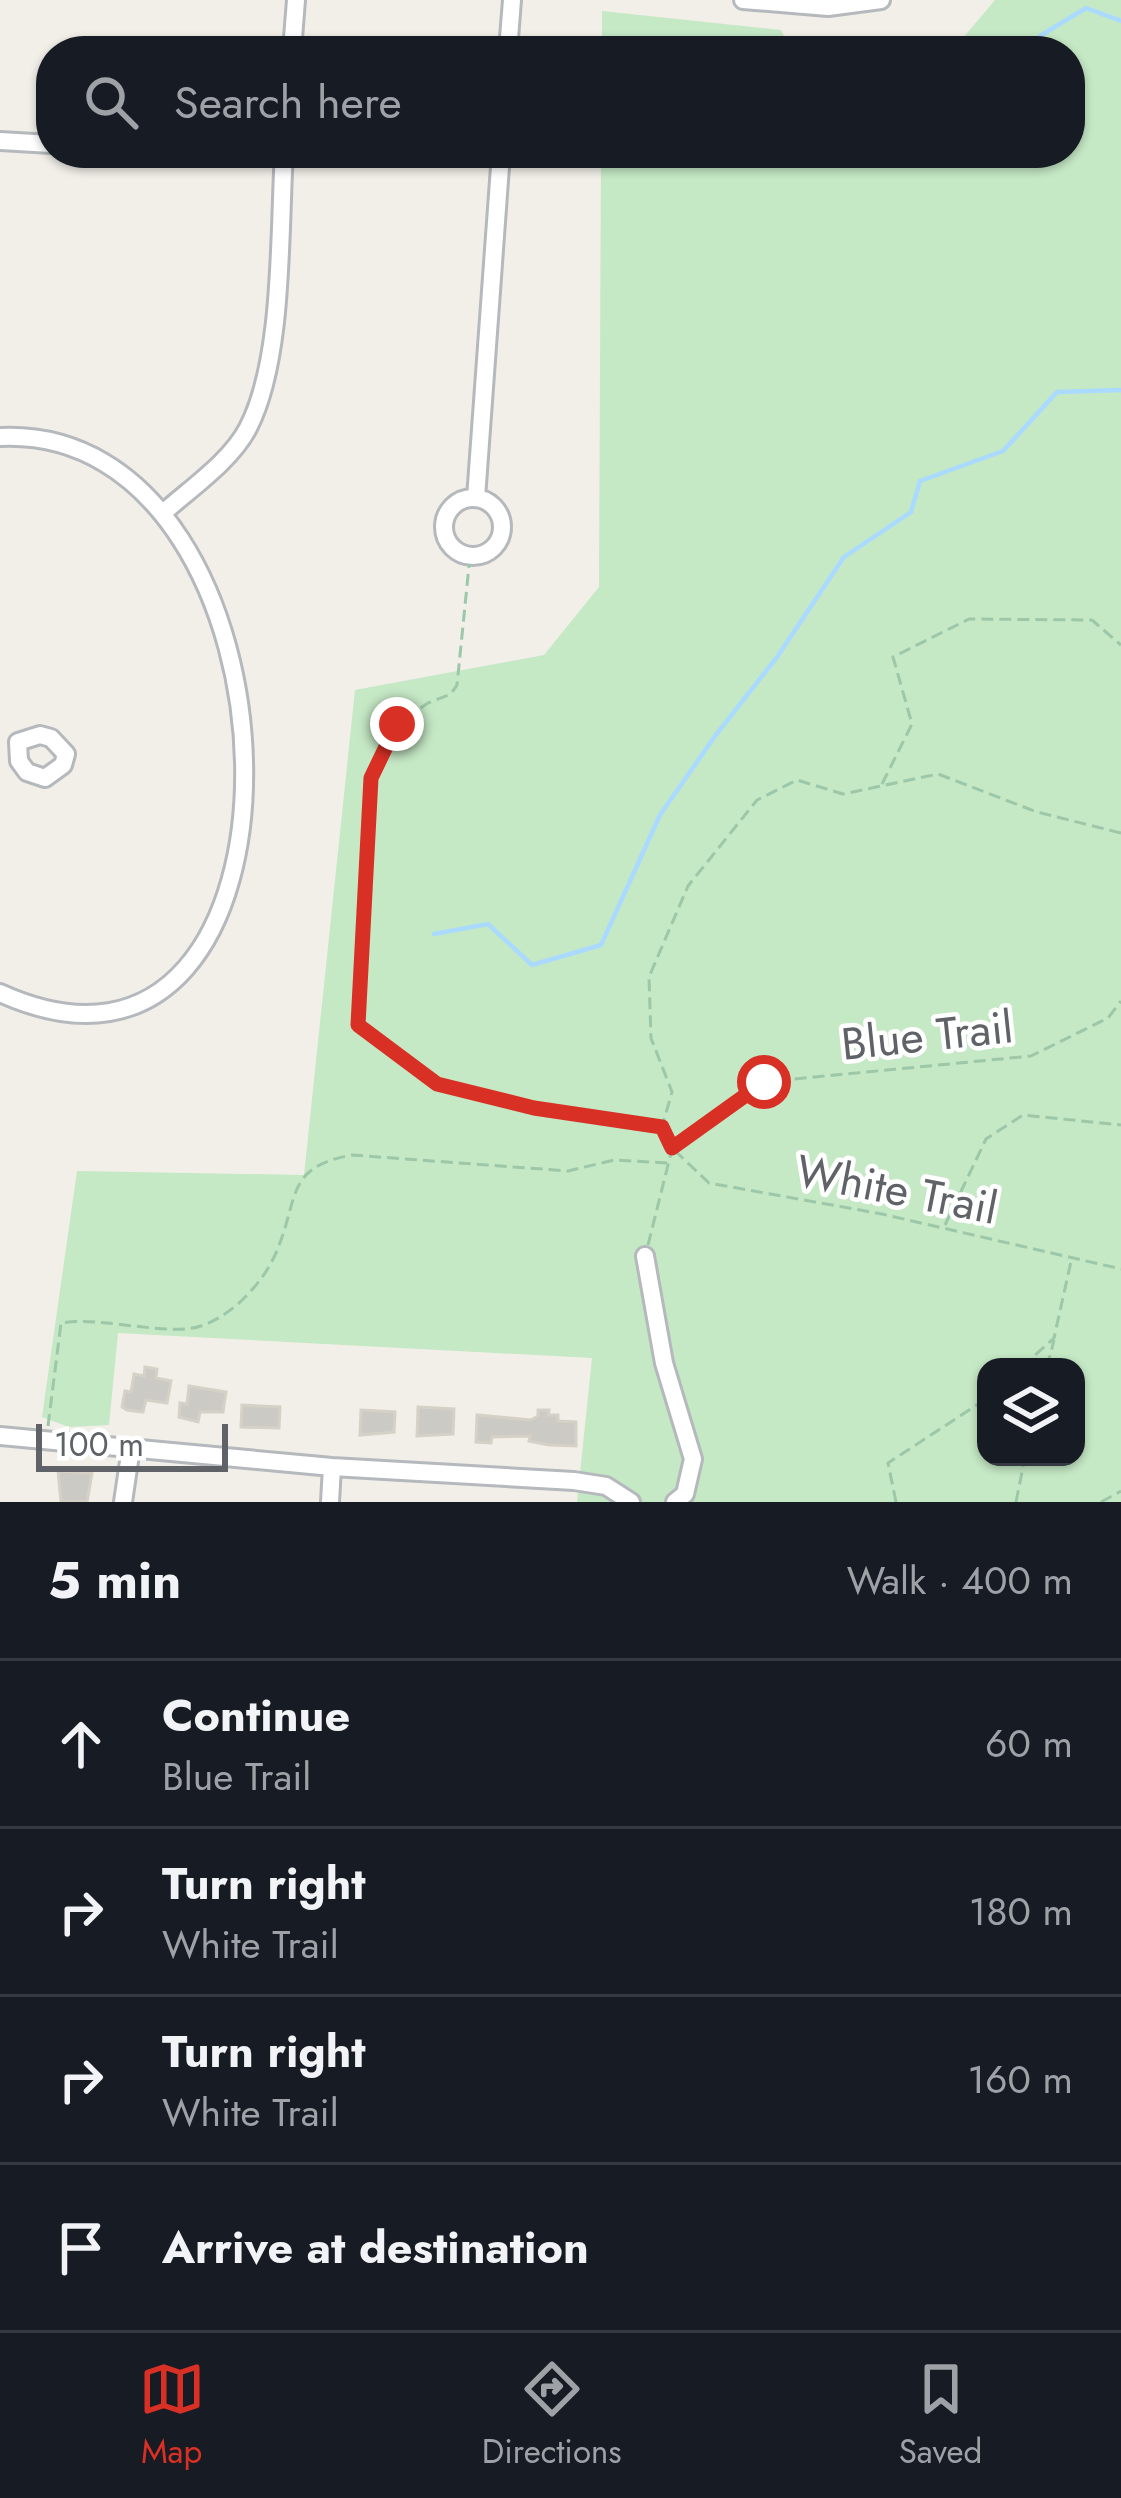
<!DOCTYPE html>
<html lang="en">
<head>
<meta charset="utf-8">
<style>
  body { margin:0; font-family:Jost,sans-serif; background:#20242c; color:#f1f3f6 }
  .controls { position:absolute; right:36px; bottom:36px; display:grid; overflow:hidden; border-radius:24px; box-shadow:0 3px 9px #0004 }
  .controls button { width:108px; height:108px; display:grid; place-items:center; padding:0; border:0; border-bottom:3px solid #363941; background:#171b24; color:#f1f3f6; font:60px sans-serif }
  .scale { position:absolute; left:36px; bottom:30px; width:192px; box-sizing:border-box; padding-left:12px; border:6px solid #5f6368; border-top:0; font-size:33px; line-height:42px; white-space:nowrap; color:#5f6368; -webkit-text-stroke:9px #fff; paint-order:stroke }
  .stop { position:absolute; width:36px; height:36px; margin:-27px; border:9px solid #d93025; border-radius:50%; background:#fff }
  .stop.end { background:#d93025; border-color:#fff; box-shadow:0 3px 12px #0008 }
  .list { margin:0; padding:0; list-style:none }
  h2 { display:flex; justify-content:space-between; align-items:center; height:156px; margin:0; padding:0 48px; font-size:51px }
  h2 small { font-size:39px; font-weight:400; color:#9ea1a6 }
  .list li { display:grid; grid-template-columns:78px 1fr auto; gap:36px; align-items:center; box-sizing:border-box; height:168px; padding:0 48px; border-top:3px solid #363941 }
  .list b { display:block; font-size:45px; white-space:nowrap }
  .list p { margin:0; font-size:39px; white-space:nowrap; color:#9ea1a6 }
  .list em { font-size:39px; font-style:normal; color:#9ea1a6 }
  .icon { flex:none; width:66px; height:66px; fill:none; stroke:currentColor; stroke-width:2; stroke-linecap:round; stroke-linejoin:round }
  .map { position:relative; flex:none; width:1121px; height:1502px; overflow:hidden }
  .search { position:absolute; background:#171b24; box-shadow:0 3px 9px #0004; left:36px; right:36px; top:36px; height:132px; display:flex; align-items:center; gap:30px; box-sizing:border-box; padding:0 42px; border-radius:48px; color:#9ea1a6; font-size:45px }
  .sheet { height:828px; background:#171b24 }
  nav { display:flex; justify-content:space-around; align-items:center; box-sizing:border-box; height:168px; border-top:3px solid #363941; background:#171b24; font-size:33px; color:#9ea1a6 }
  nav a { display:grid; justify-items:center; gap:6px }
  nav .on { color:#d93025 }
  .map>svg:first-child { display:block }
</style>
</head>
<body>
<div class="map">
<svg width="1121" height="1502" viewBox="0 0 1121 1502">
  <rect width="100%" height="100%" fill="#f1efe8"/>
  <path fill="#c5e8c5" fill-rule="evenodd" d="M995 0H1121V1502H577L592 1358 118 1333 109 1425 69 1427 42 1417 77 1171 304 1175 355 690 544 655 599 587 601 153H1070V51H952ZM986 1367H1076V1457H986Z
    M602 11 781 30 791 51H602Z"/>
  <g fill="none" stroke-linecap="round" stroke-linejoin="round">
    <path stroke="#aadaff" stroke-width="4.5" d="M1040 36 1086 8 1121 21
      M434 934 488 924 532 965 601 945 660 815 715 736 777 657 844 557 911 512 920 481 1003 451 1057 392 1121 390"/>
  </g>
  <path fill="#cccac5" stroke="#d6d1c6" stroke-width="3" d="M145 1367 157 1369 156 1378 171 1381 167 1403 146 1400 143 1412 127 1410 122 1407 125 1391 131 1392 134 1374 144 1376Z
    M189 1386 226 1392 223 1412H200L198 1422 179 1417 180 1403 187 1404Z
    M242 1405 280 1407 279 1428 241 1427Z
    M418 1407 454 1409 453 1434 417 1436Z
    M361 1410 395 1412 394 1432 360 1435Z
    M538 1410H549L548 1415H558V1421L576 1422V1446L549 1445 529 1441 530 1436 492 1437 491 1443 476 1442 477 1415 531 1420 538 1416Z
    M58 1471 92 1473 87 1502H61Z"/>
  <g fill="none" stroke-linecap="round" stroke-linejoin="round">
    <g stroke="#b5b8bc" stroke-width="22">
      <path id="minor" d="M743 0 828 7 881 0
        M292 51 296 0
        M508 51 512 0
        M0 141 51 144
        M211 153 284 157
        M0 437C316 422 335 1145 0 993
        M444 527a29 29 0 1 1 58 0a29 29 0 1 1-58 0Z
        M476 498 501 153
        M163 513C191 488 231 461 248 428 284 359 279 231 284 153
        M40 735 51 738 66 754 63 765 45 778 27 772 19 761 18 742Z
        M645 1256 664 1363 693 1459 685 1494 675 1502
        M0 1436 332 1467 574 1481 606 1486 631 1502
        M123 1502 131 1448
        M330 1502 332 1467"/>
    </g>
    <path stroke="#9cc7a9" stroke-width="3" stroke-dasharray="12 6" stroke-linecap="butt" d="M470 556 457 685 451 694 428 703 397 724 371 778 358 1026 437 1084 534 1108 662 1127
      M882 784 912 724 893 657 969 619 1092 620 1121 645
      M1121 833 1037 812 938 774 843 794 797 780 757 800 688 886 649 977 651 1038 672 1092 662 1127 672 1148 709 1183 882 1214 1121 1269
      M672 1148 764 1082 1031 1056 1108 1018 1121 1001
      M945 1225 986 1139 1023 1115 1121 1125
      M648 1245 672 1149
      M1022 1367 1054 1338 1072 1257
      M1047 1367 1054 1340
      M48 1426 61 1323C101 1316 169 1337 201 1326 234 1315 266 1280 278 1248 299 1196 286 1167 352 1155L568 1171 614 1160 668 1163
      M896 1502 888 1463 986 1399
      M1016 1502 1025 1457
      M1101 1502 1121 1491"/>
    <use href="#minor" stroke="#fff" stroke-width="16"/>
  </g>
  <g fill="none" stroke-linecap="round" stroke-linejoin="round">
    <path stroke="#d93025" stroke-width="15" d="M397 724 371 778 358 1025 437 1084 534 1108 662 1127 672 1148 764 1082"/>
  </g>
  <g text-anchor="middle" stroke-width="9" stroke-linejoin="round" paint-order="stroke">
    <g font-size="45" fill="#5f6368" stroke="#fff">
      <text transform="translate(927 1035) rotate(-6)" y="16">Blue Trail</text>
      <text transform="translate(897 1189) rotate(11)" y="16">White Trail</text>
    </g>
  </g>
</svg>
<div class="controls">
<button><svg class="icon" aria-label="layers" viewBox="0 0 24 24"><path d="M12 4l9 5-9 5-9-5zM3 14l9 5 9-5"/></svg></button>
</div>
<div class="scale">100 m</div>
<div class="stop" style="left:764px;top:1082px"></div>
<div class="stop end" style="left:397px;top:724px"></div>
<div class="search"><svg class="icon" aria-label="search" viewBox="0 0 24 24"><circle cx="10" cy="10" r="6"/><path d="M15 15l6 6"/></svg>Search here</div>
</div>
<section class="sheet">
<h2>5 min<small>Walk · 400 m</small></h2>
<ul class="list">
<li><svg class="icon" aria-label="ahead" viewBox="0 0 24 24"><path d="M12 20V5M6 11l6-6 6 6"/></svg><div><b>Continue</b><p>Blue Trail</p></div><em>60 m</em></li>
<li><svg class="icon" aria-label="right" viewBox="0 0 24 24"><path d="M7 20v-9h11M14 6l5 5-5 5"/></svg><div><b>Turn right</b><p>White Trail</p></div><em>180 m</em></li>
<li><svg class="icon" aria-label="right" viewBox="0 0 24 24"><path d="M7 20v-9h11M14 6l5 5-5 5"/></svg><div><b>Turn right</b><p>White Trail</p></div><em>160 m</em></li>
<li><svg class="icon" aria-label="arrive" viewBox="0 0 24 24"><path d="M6 21V4h12l-3 4 3 4H6"/></svg><div><b>Arrive at destination</b></div></li>
</ul>
</section>
<nav>
<a class="on"><svg class="icon" aria-label="map" viewBox="0 0 24 24"><path d="M3 6l6-2 6 2 6-2v14l-6 2-6-2-6 2zM9 4v14M15 6v14"/></svg>Map</a>
<a><svg class="icon" aria-label="directions" viewBox="0 0 24 24"><path d="M12 3l9 9-9 9-9-9zM9 14v-3h6M13 9l2 2-2 2"/></svg>Directions</a>
<a><svg class="icon" aria-label="saved" viewBox="0 0 24 24"><path d="M7 4h10v16l-5-4-5 4z"/></svg>Saved</a>
</nav>
</body>
</html>
